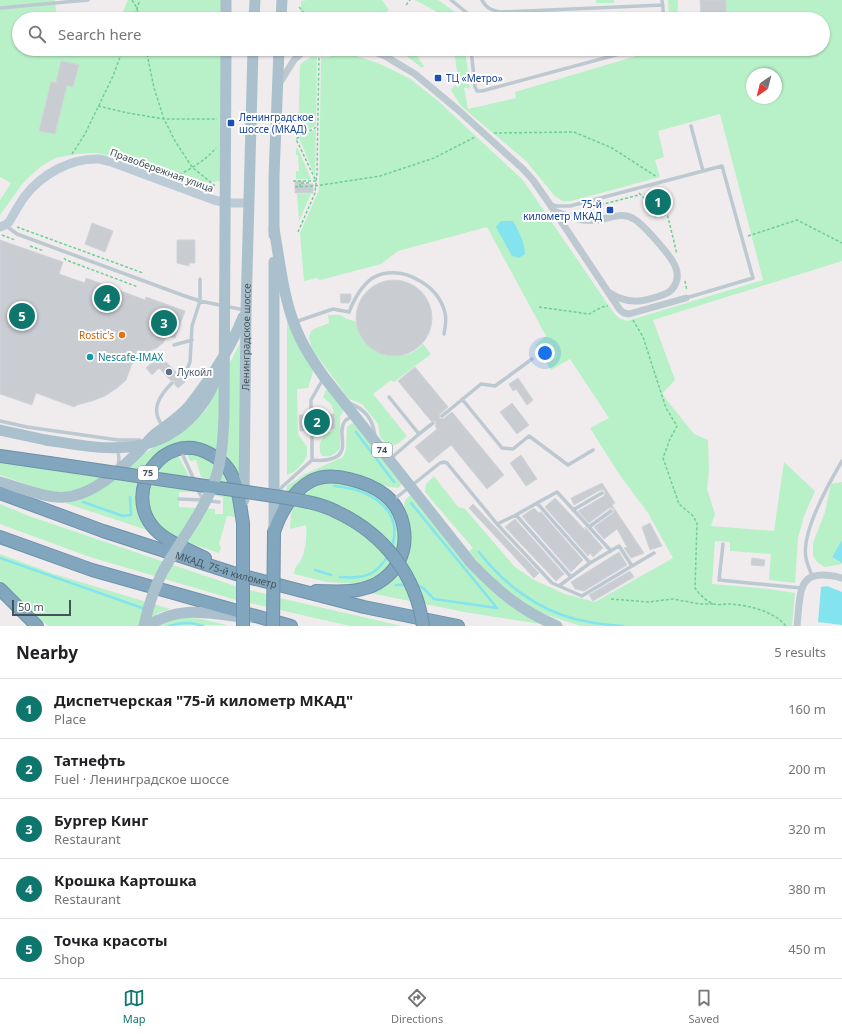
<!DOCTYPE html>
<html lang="en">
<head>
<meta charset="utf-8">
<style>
  body { margin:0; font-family:"Noto Sans",sans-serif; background:#f2f2f2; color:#202124 }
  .compass { position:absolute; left:746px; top:68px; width:36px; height:36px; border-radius:50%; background:#fff; box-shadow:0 1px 3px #0004; rotate:215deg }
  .scale { position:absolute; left:12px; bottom:10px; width:59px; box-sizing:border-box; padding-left:4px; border:2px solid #44535b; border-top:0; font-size:11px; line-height:14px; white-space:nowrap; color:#44535b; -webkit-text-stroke:3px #fff; paint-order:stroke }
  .you { position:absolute; left:545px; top:353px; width:14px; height:14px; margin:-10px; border:3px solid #fff; border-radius:50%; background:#1a73e8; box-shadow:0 0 0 6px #1a73e833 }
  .badge { display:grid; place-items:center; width:26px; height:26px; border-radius:50%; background:#0f766e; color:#fff; font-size:13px; font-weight:700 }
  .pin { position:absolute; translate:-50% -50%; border:2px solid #fff; box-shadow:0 1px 4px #0006 }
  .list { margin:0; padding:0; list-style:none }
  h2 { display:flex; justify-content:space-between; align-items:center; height:52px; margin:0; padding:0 16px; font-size:17px }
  h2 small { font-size:13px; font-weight:400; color:#757577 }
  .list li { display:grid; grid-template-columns:26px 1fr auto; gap:12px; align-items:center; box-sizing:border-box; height:60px; padding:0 16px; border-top:1px solid #e0e0e0 }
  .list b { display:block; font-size:15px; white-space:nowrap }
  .list p { margin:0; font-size:13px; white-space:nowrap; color:#757577 }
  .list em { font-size:13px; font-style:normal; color:#757577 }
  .icon { flex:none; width:22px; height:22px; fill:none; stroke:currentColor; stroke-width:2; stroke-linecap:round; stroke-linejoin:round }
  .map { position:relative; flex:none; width:842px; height:626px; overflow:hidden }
  .search { position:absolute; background:#fff; box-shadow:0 1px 3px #0004; left:12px; right:12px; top:12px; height:44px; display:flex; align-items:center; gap:10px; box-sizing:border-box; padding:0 14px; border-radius:22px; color:#757577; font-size:15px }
  .sheet { height:352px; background:#fff }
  nav { display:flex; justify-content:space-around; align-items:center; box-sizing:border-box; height:56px; border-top:1px solid #e0e0e0; background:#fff; font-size:11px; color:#757577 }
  nav a { display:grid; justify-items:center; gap:2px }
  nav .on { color:#0f766e }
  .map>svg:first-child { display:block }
</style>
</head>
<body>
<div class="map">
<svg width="842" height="626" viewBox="0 0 842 626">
  <rect width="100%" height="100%" fill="#f0eced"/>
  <path fill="#b8f0c7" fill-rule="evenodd" d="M0 0H55L56 11 63 19H19V49H221V181L189 184 178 181 117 157 96 153 76 154 55 158 40 167 23 183 0 215V200L11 183 0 177Z
    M128 0H221V19H115L121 16Z
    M307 0H382L389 10 379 19H300L301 1Z
    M415 0H438L458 14 461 19H450Z
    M596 0H614V3H596Z
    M668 0H678L677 18 669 19Z
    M726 0H842V261L653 320 675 380 662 394 694 434 708 440 709 470 707 489 715 514 711 526 774 531 784 462 815 491 804 516 798 538 795 583 769 580 771 554 730 551V542L715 541 712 584 769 589 795 593 792 626H581C558 619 534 612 515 597 498 585 482 568 469 551L473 548 425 492 426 484 434 476 458 507 465 509 515 567 534 580 565 594 595 602 673 558 648 513 619 474 590 428 609 418 570 359 551 370 535 345 546 336 487 227 398 251 381 264 320 280 317 278 304 281 300 233 319 190 321 57H330V52L356 56 378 63 409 78 437 100 523 180 613 312 619 318 627 321 763 280 720 114 658 131 664 157 655 160 660 177 571 201H562L554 195 526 161 461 106 451 90 455 85 459 88 454 49H465L470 89 464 87 468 109 516 98 515 92 660 49H823V19H726ZM752 74H776V98H752Z
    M394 49H412L424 66 422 68 405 55Z
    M311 57H317L316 125 298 136 300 65 303 62Z
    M316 129 315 176 299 138Z
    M296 148 298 149 311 179H296V171H299L298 155H296Z
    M297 194H311L299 221Z
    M287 313 314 369 308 388 297 389 298 434 307 447V455L305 460 301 465 294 472 287 475Z
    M328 315H340L347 319 355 321C361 341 375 358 398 356 403 355 409 355 413 352 417 350 420 347 423 344L431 354 394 382 391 380 373 394 407 436 399 443 392 446 388 445 380 437 378 424 362 404 349 399 312 349 309 338 311 331 316 328 329 323Z
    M240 343V480C230 465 222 451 204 444 193 440 184 444 174 447 167 450 161 452 155 456 138 468 131 496 140 515 142 520 146 526 150 531L65 503 74 501 154 447 176 437 194 423 206 410Z
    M326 390H328L344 410 340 417V448C336 454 329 459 321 455 317 441 323 435 335 429 334 421 335 411 331 404 329 402 326 400 323 397Z
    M352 423 355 424 402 482 401 485 398 488 384 486 350 474 286 495 287 486 305 474 343 457 346 450 347 427Z
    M187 454H197L208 456 228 475 235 502V517L227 516 219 544 221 547 219 553 174 538 158 526 149 512 148 485 151 476 165 461 178 455 197 492H179V507L215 509V514H223V497L213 495 208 479 201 477 196 460 190 461Z
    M0 462 103 478 73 492 46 491 0 475Z
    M340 482 377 494 393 511 400 532 397 556 386 571 369 582 357 584 327 582 294 574C295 566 297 566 301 560 306 550 307 536 306 525L290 529 291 514 293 508 312 488 319 483Z
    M842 482V540L832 557 842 563V564L825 567 817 562 813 556V543L825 512 831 484Z
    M411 495 444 536 540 624 464 612 370 593 371 591 385 584 409 526C406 516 399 501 411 495Z
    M0 504 29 516 235 586 284 599 402 626H350L236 600 90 557 0 524Z
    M0 554 54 574 170 609 158 613 140 626H48L0 581Z
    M180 617 201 619 227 625 157 626Z"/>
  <path fill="#83e4ef" d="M501 221H513C518 230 525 243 525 254L519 258 512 256 496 227Z
    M842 540V563L832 557Z
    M827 586 842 592V625L818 622 821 587Z"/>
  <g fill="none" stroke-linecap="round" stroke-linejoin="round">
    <path stroke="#83e4ef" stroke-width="2.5" d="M356 432 394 482
      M334 486C368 489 406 508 391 549
      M83 502 123 516 131 515 130 497
      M411 503 497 608 434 599 422 587 415 586
      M479 552C503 583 536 609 575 619 591 623 607 625 623 626
      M0 558 145 609
      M315 570 331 575
      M340 577C362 579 377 576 388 555
      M396 585H408
      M169 626C181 622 192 622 203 626"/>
  </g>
  <path fill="#c9cdd2" stroke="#d0d4d9" d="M700 0H726V19H701Z
    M61 61 79 65 73 87 67 85 55 134 39 131 51 82 56 83Z
    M295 181H303V184H313V193H295Z
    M662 190 668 210 655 214 649 194Z
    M92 223 113 231 105 252 85 244Z
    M0 240 63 262 59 274 85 283 86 278 145 300 146 297 185 311 175 338 167 336 163 343 157 348 148 351 137 350 126 380 117 388 105 396 92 401 77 405 74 407 36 393 32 405 0 394Z
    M177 240H195V263H189V266L177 263Z
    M356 318a38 38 0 1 1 76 0a38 38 0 1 1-76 0Z
    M340 294H351V299L349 303H341Z
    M162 358 178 374 177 378H182L185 382 178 388 175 385 174 381 170 380 159 368 152 375 146 368 155 360Z
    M415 367 448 407 440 414 439 418 443 419 452 412 504 475 487 489 451 445 429 463 415 447 437 429 435 426 436 423 435 421H431L398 381Z
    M518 378 533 400 527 405 516 389 513 391 509 384Z
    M512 403 529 425 517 434 500 412Z
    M334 414 335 429 315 430 314 427H312L309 430 300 431 299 415H308L309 418H311L314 415Z
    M521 455 537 479 526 486 510 463Z
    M602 483 615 503 612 505 644 553 631 558 624 548 627 547 617 529 604 539 594 527 613 513 614 510 613 508H609L589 523 578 511 604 496 605 493 604 490H600L574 505 571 498Z
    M555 498 586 531 585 527 603 548 593 557 590 553 588 556 545 507Z
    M473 504 539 573 534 578 469 508Z
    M534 508 539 513 541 512 583 560 571 572 522 516Z
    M515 519 564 574 556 581 505 527Z
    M650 523 662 546 650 550 642 527Z
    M619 552 627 565 584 591 575 589 571 582Z
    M752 558 765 560 764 566 751 565Z
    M630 571 634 577 593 601 589 595Z"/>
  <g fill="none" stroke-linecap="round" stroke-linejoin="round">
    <g stroke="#6d91aa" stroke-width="14">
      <g id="highway">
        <path d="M0 456 49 463"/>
        <path id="s2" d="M0 493 103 531 236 574 364 607 458 626"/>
        <path d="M274 532C280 513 293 491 311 481 323 475 337 476 349 479 362 482 375 487 385 495 404 510 410 539 399 561 392 575 377 586 362 589 347 593 331 591 316 591"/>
        <path d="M0 537 92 570 291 626"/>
        <path d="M205 558C189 550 164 541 153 527 122 490 164 430 208 453 217 457 224 463 229 470 239 486 240 506 243 523"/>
        <path d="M0 589 37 626"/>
      </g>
    </g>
    <path stroke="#6fcf95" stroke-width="1.5" stroke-dasharray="3 2" stroke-linecap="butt" d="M132 0 137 8 139 19
      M406 5 410 0
      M299 7 310 19
      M133 19 140 0
      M146 49 154 88 164 119 175 141 192 167 214 185
      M98 106 128 113 164 119H217
      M494 133 574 132 612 148 657 177
      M72 154 85 134 113 76 123 49
      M175 177C190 169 205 161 216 148
      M293 181H316L296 139 318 126
      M295 187 315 186 380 176 434 158 475 137
      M300 187V183H308V181
      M208 189 215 185
      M639 193 649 203 654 217 667 213 677 254
      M596 206 639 195
      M17 227 143 273
      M298 232 315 193 317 173 319 53
      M2 235 15 240
      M748 236 797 220 842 243
      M30 246 44 251
      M64 258 66 260 138 287
      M685 281 687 291
      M539 307 589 314 602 307 608 306
      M633 320 643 337 666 408 677 426 670 439 663 458 679 504 693 516 697 523 695 588C699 594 707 602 714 604 719 605 724 604 729 604 749 605 773 611 786 626
      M611 599 648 602 673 599 700 604H713"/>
    <path stroke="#bcc9d0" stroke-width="3.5" d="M451 0 467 13 468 19
      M482 0C486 8 491 10 500 12L663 5
      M662 0 664 19
      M0 8 88 0
      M389 19 393 16
      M471 49 475 87 477 91H482L638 49
      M691 126 703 171
      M550 204 556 206H570L722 166 753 278 686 298
      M5 225 17 234 182 295 200 301 244 310
      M295 322 333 309 349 312C355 297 365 278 382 274 408 268 439 287 445 313 447 320 445 327 444 334
      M174 345 192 340
      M180 376 187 369 190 362 192 326 200 301V279
      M389 397 419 434 390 459
      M462 399 502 448 513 449 529 436 568 465 593 450
      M349 403C365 409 373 419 375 436
      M311 415V400L323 379
      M442 416 481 384 495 386 532 359
      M0 421 27 427 118 440H140
      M162 425C150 409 160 395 172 383
      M419 434 433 423
      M118 450 119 459 118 465
      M181 451 195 482
      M312 460C320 461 326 461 334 458 351 451 336 432 345 421 347 419 351 417 353 415
      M277 495 282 487 312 460V430
      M179 499 203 500 197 488
      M208 501 219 502
      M392 501 440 463 444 462 447 463 497 524 552 583 559 586 571 577 516 515 537 503 590 563 619 546 632 566 582 596 559 586
      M537 503 557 492 611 551
      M573 510 602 493
      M497 524 516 515
      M589 527 611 511
      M723 544 719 580 801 588
      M632 566 654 553
      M812 576C810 570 807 564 806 558 801 533 829 483 842 461
      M571 577 590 563"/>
    <path stroke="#bcc9d0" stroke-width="7" d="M367 49 385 56 415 74 457 109 523 169 533 180 549 203 620 310 624 313 629 314 686 298
      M279 84 294 60 306 49
      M554 211C567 216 581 222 596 220 609 219 622 211 634 219 643 224 668 253 673 262 676 267 678 273 677 279 676 284 673 289 669 292 662 296 642 302 634 301 624 301 616 297 608 292
      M797 626C801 591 796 566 842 578"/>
    <path stroke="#bccbd5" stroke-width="9" d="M0 227 5 225 9 222C14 214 19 204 25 196 42 174 71 158 99 159 104 160 109 161 114 163L214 200 227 203H248"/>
    <g stroke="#abc0cd" stroke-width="11">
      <path d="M226 19V0"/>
      <path d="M254 19 255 0"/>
      <path d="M281 19 282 0"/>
      <path d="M274 229C280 262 283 296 295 326 302 345 313 361 324 377L471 563C499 592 520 610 557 626"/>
      <path d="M274 235V176L279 49"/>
      <path d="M0 430 46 440"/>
      <path d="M0 482C17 487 48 499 65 497 90 496 119 471 136 454 143 448 148 440 155 434 167 425 180 417 190 405 211 378 231 348 243 317"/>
      <path id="s1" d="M244 500 246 311 253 49"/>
      <path d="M274 531V262"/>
      <path d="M148 626C179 604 212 614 248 618"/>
    </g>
    <use href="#highway" stroke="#82a6be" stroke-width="12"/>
    <g stroke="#6d91aa" stroke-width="14" stroke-linecap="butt">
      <path id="highway-bridge" d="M49 463 287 498C304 501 322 504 337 512 384 534 416 575 423 626
        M243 626V523
        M273 626 274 532"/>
    </g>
    <path stroke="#abc0cd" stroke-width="11" d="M46 440C73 444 101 450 128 447 177 443 209 408 221 363
      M144 626C148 607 154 588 163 571 180 541 203 513 215 480 222 460 223 438 224 417L226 49"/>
    <use href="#highway-bridge" stroke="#82a6be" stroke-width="12"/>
  </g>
  <g fill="#1a4fb4" stroke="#fff" stroke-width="1.5">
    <rect x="434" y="74" width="8" height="8" rx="2"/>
    <rect x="227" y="119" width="8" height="8" rx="2"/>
    <rect x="606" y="206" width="8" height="8" rx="2"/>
  </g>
  <circle fill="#e8710a" stroke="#fff" stroke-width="1.5" cx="122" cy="335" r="4"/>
  <circle fill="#0f9aa8" stroke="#fff" stroke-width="1.5" cx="90" cy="357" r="4"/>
  <circle fill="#5c6f8a" stroke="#fff" stroke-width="1.5" cx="169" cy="372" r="4"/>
  <g text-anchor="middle" stroke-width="4" stroke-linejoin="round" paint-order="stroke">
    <g fill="#fff" stroke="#7c878c" stroke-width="1">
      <rect x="372" y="443" width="20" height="14" rx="3"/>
      <rect x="138" y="466" width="20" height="14" rx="3"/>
    </g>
    <g font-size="9" font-weight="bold" fill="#44535b">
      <text x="382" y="453">74</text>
      <text x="148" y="476">75</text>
    </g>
    <g font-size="10" fill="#164399" stroke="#fff" text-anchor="start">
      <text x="446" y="82">ТЦ «Метро»</text>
      <text x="239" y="121">Ленинградское<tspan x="239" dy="12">шоссе (МКАД)</tspan></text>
      <text x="602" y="208" text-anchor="end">75-й<tspan x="602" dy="12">километр МКАД</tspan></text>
    </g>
    <g font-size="10" fill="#44535b" stroke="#fff">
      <text transform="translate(162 170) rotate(20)" y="4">Правобережная улица</text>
      <text dy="4" stroke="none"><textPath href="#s1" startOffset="163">Ленинградское шоссе</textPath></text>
      <text dy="4" stroke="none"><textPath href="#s2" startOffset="239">МКАД, 75-й километр</textPath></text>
    </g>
    <g font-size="10" fill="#c56008" stroke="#fff" text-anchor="end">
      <text x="114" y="339">Rostic's</text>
    </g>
    <g font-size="10" fill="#0d838f" stroke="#fff" text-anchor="start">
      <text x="98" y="361">Nescafe-IMAX</text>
    </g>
    <g font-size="10" fill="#4e5e75" stroke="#fff" text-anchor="start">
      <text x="177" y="376">Лукойл</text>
    </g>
  </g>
</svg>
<svg class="compass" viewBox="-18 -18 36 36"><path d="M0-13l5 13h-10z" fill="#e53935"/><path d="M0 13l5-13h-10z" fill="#757577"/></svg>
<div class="scale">50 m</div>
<div class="you"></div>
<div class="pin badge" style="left:658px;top:202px">1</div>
<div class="pin badge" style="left:317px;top:422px">2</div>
<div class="pin badge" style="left:164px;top:323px">3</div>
<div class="pin badge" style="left:107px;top:298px">4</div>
<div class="pin badge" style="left:22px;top:316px">5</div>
<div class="search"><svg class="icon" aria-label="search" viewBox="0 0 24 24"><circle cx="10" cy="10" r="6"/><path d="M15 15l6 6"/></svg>Search here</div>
</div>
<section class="sheet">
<h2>Nearby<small>5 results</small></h2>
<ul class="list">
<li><span class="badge">1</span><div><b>Диспетчерская &quot;75-й километр МКАД&quot;</b><p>Place</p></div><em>160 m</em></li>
<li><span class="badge">2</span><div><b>Татнефть</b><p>Fuel · Ленинградское шоссе</p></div><em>200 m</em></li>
<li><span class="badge">3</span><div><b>Бургер Кинг</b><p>Restaurant</p></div><em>320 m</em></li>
<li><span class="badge">4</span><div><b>Крошка Картошка</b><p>Restaurant</p></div><em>380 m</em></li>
<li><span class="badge">5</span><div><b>Точка красоты</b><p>Shop</p></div><em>450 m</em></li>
</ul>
</section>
<nav>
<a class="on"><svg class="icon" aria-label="map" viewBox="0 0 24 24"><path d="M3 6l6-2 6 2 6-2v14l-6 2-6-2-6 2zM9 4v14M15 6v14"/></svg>Map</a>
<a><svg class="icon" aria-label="directions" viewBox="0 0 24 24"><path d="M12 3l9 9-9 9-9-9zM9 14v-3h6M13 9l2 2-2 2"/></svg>Directions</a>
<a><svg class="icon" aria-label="saved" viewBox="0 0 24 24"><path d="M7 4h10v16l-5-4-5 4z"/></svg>Saved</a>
</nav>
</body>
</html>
